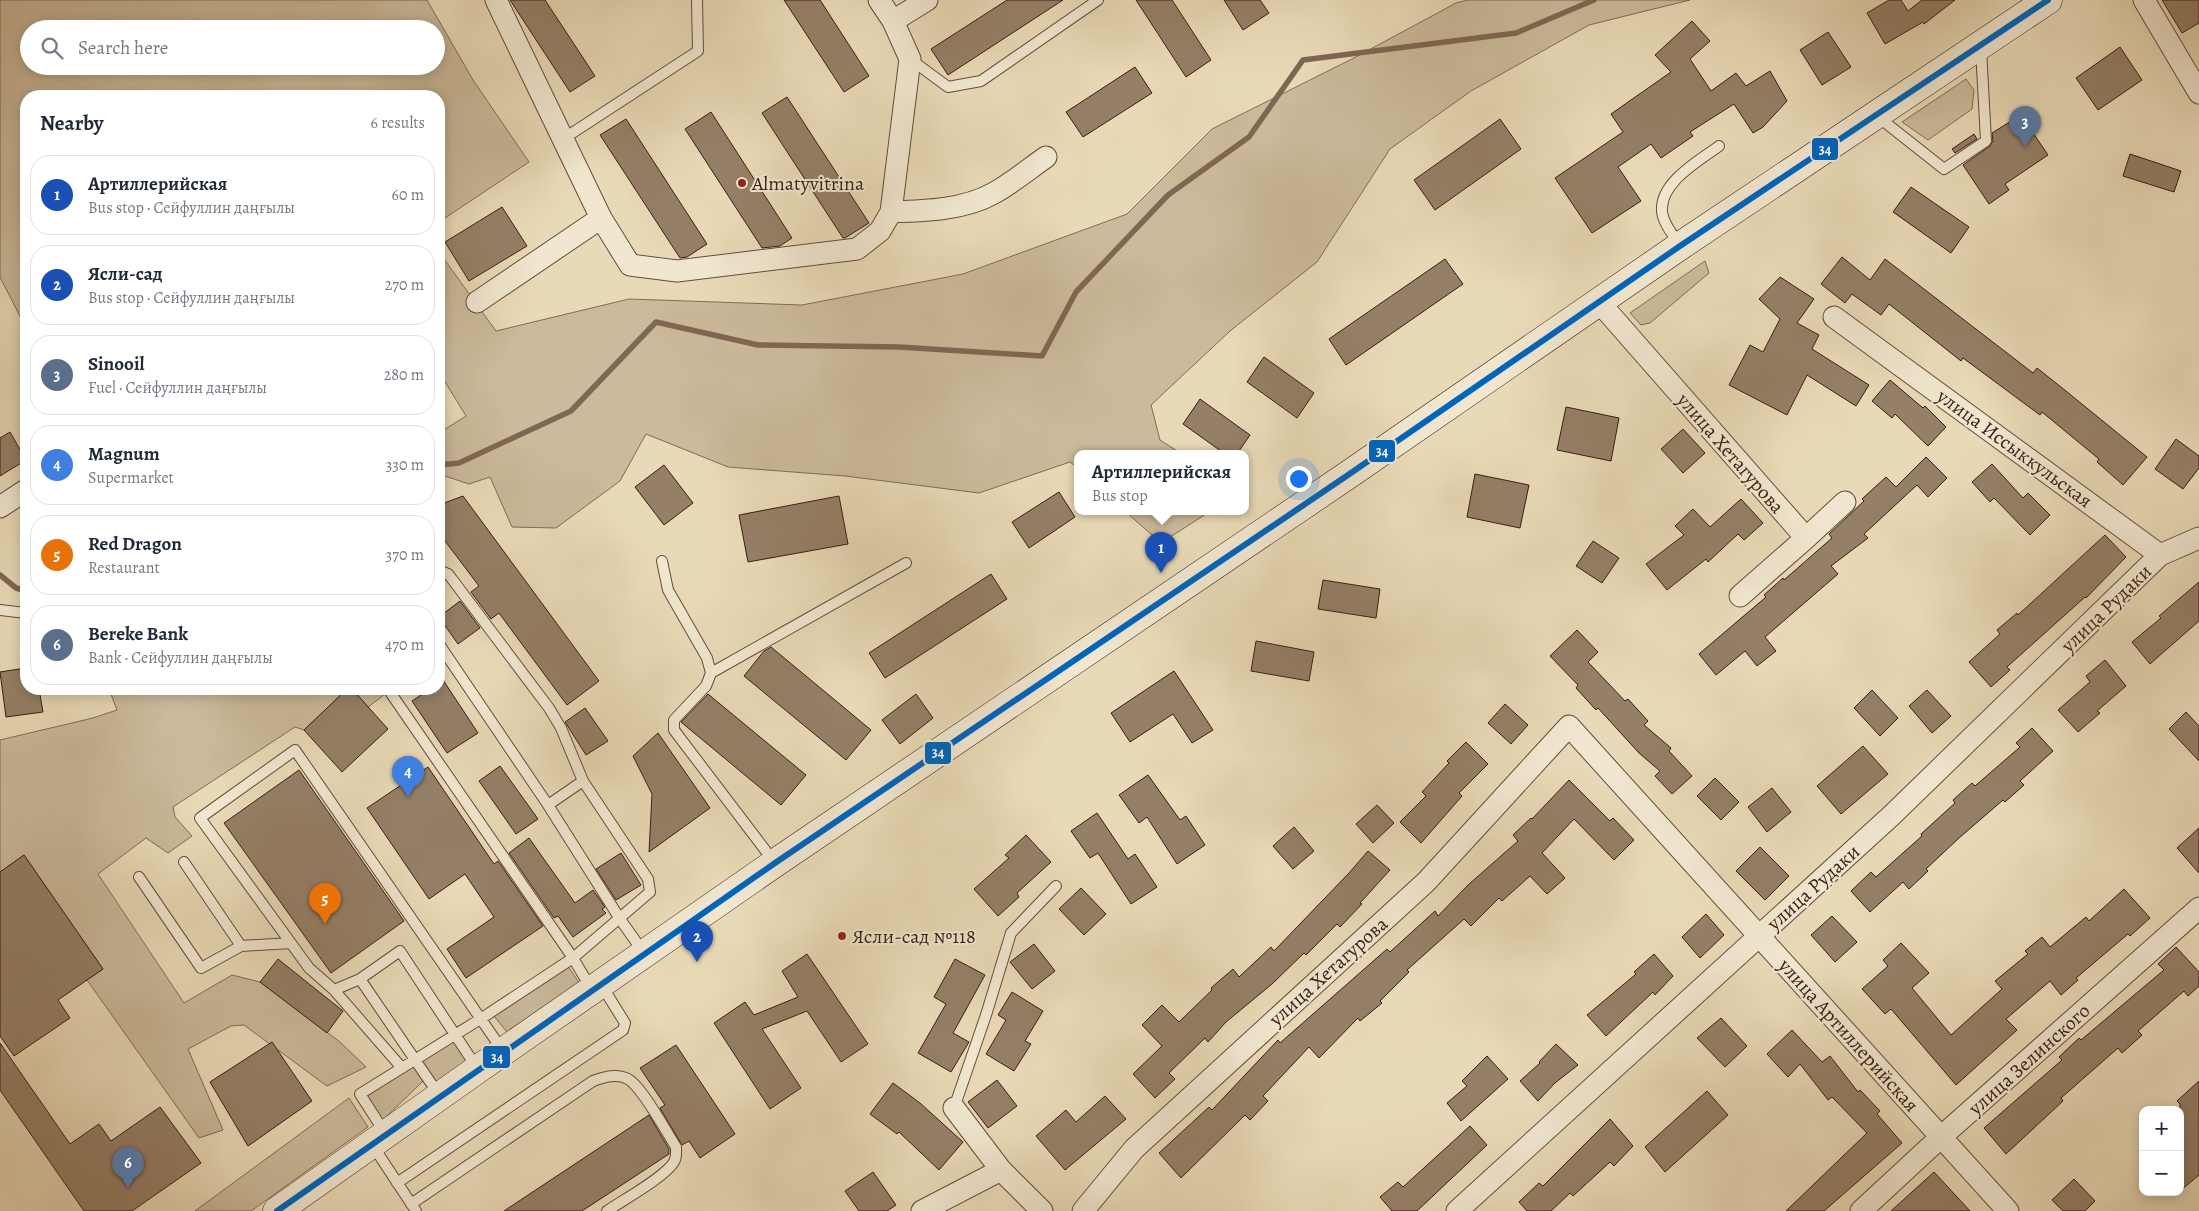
<!DOCTYPE html>
<html lang="en">
<head>
<meta charset="utf-8">
<style>
  body { margin:0; font-family:Alegreya,serif; background:#f6f6f7; color:#1f2937 }
  .controls { position:absolute; right:15px; bottom:15px; display:grid; overflow:hidden; border-radius:10px; box-shadow:0 2px 12px #0003 }
  .controls button { width:45px; height:45px; display:grid; place-items:center; padding:0; border:0; border-bottom:1px solid #e0e1e3; background:#fff; color:#1f2937; font:25px sans-serif }
  .you { position:absolute; left:1298px; top:478px; width:18px; height:18px; margin:-12px; border:4px solid #fff; border-radius:50%; background:#1a73e8; box-shadow:0 0 0 8px #1a73e833 }
  .badge { display:grid; place-items:center; width:32px; height:32px; border-radius:50%; background:#8f2418; color:#fff; font-size:16px; font-weight:700 }
  .pin { position:absolute; translate:-50% -41px; filter:drop-shadow(0 1px 2px #0008) }
  .pin::after { content:''; position:absolute; top:26px; width:18px; height:15px; background:inherit; clip-path:polygon(0 0,100% 0,50% 100%) }
  .popup { position:absolute; left:1074px; top:450px; width:175px; height:65px; box-sizing:border-box; display:grid; place-content:center; border-radius:10px; background:#fff; filter:drop-shadow(0 1px 4px #0005); font-size:16px; white-space:nowrap; color:#747a83 }
  .popup b { font-size:19px; color:#1f2937 }
  .popup::after { content:''; position:absolute; left:50%; top:100%; margin-left:-10px; border:10px solid transparent; border-top-color:#fff }
  .list { margin:0; padding:0; list-style:none }
  h2 { display:flex; justify-content:space-between; align-items:center; height:65px; margin:0; padding:0 20px; font-size:21px }
  h2 small { font-size:16px; font-weight:400; color:#747a83 }
  .list li { display:grid; grid-template-columns:32px 1fr auto; gap:15px; align-items:center; box-sizing:border-box; height:80px; margin:0 10px 10px; padding:0 10px; border:1px solid #e0e1e3; border-radius:20px }
  .list b { display:block; font-size:19px; white-space:nowrap }
  .list p { margin:0; font-size:16px; white-space:nowrap; color:#747a83 }
  .list em { font-size:16px; font-style:normal; color:#747a83 }
  .icon { flex:none; width:28px; height:28px; fill:none; stroke:currentColor; stroke-width:2; stroke-linecap:round; stroke-linejoin:round }
  .map { position:relative; flex:none; width:2199px; height:1211px; overflow:hidden }
  .search { position:absolute; background:#fff; box-shadow:0 2px 12px #0003; left:20px; top:20px; width:425px; height:55px; display:flex; align-items:center; gap:12px; box-sizing:border-box; padding:0 18px; border-radius:28px; color:#747a83; font-size:19px }
  .panel { position:absolute; background:#fff; box-shadow:0 2px 12px #0003; left:20px; top:90px; width:425px; height:605px; border-radius:20px }
  .map>svg:first-child { display:block }
</style>
</head>
<body>
<div class="map">
<svg width="2199" height="1211" viewBox="0 0 2199 1211">
  <rect width="100%" height="100%" fill="#e9dab7"/>
  <filter id="stains"><feTurbulence type="fractalNoise" baseFrequency=".004" numOctaves="4"/><feColorMatrix values="0 0 0 0 .2 0 0 0 0 .09 0 0 0 0 .02 0 0 0 .5 -.17"/></filter>
  <radialGradient id="worn" r=".72"><stop offset=".6" stop-color="#630" stop-opacity="0"/><stop offset="1" stop-color="#630" stop-opacity=".3"/></radialGradient>
  <path fill="#cbba9b" stroke="#826b56" fill-rule="evenodd" d="M0 0H427L473 80 529 162 439 222V96H26V328L0 277ZM29 29H436V66H29Z
    M1468 0H1690L1589 25 1471 91 1390 149 1317 262 1230 331 1151 405 1160 440 1182 454H1077V467L1070 462 979 493 845 476 728 467 646 434 620 481 556 528 512 527 490 477 469 484 442 475 439 477V433L466 416 439 372V252L496 331 629 299 802 305 963 274 1127 214 1212 129 1354 58 1456 3Z
    M1966 79 1974 90 1972 109 1928 140 1902 122Z
    M1705 261 1709 273 1650 323 1641 325 1630 313Z
    M1126 512H1209L1161 543Z
    M109 689H347L304 730 295 727 173 807 175 817 192 836 168 853 146 838 98 874 184 1003 232 975 260 982 340 1042 366 1067 327 1086 244 1025 231 1026 188 1049 223 1130 199 1138 87 980 103 969 24 855 0 872V740L93 718 117 710Z
    M352 689H388L389 691 368 707Z
    M566 963 583 989 510 1036 491 1012Z
    M453 1040 468 1063 437 1084 420 1060Z
    M414 1065 424 1080 383 1120 366 1097Z
    M349 1098 368 1127 251 1211H195Z"/>
  <g fill="none" stroke-linecap="round" stroke-linejoin="round">
    <path stroke="#806753" stroke-width="5.5" d="M439 465 459 463 571 411 656 322 758 345 899 347 1042 356 1076 292 1168 195 1249 137 1303 60 1516 33 1594 0
      M0 575 16 588 26 591"/>
  </g>
  <path fill="#957f67" stroke="#3a1c11" d="M510 0H545L595 76 570 92Z
    M784 0H820L869 76 844 92Z
    M1007 0H1063L948 75 931 49Z
    M1136 0H1172L1211 60 1186 77Z
    M1224 0H1260L1269 13 1243 30Z
    M1889 0H1901L1908 11 1922 0H1955L1924 24 1923 22 1885 44 1867 13Z
    M2162 0H2199V23L2182 33Z
    M1692 21 1710 41 1690 59 1711 91 1736 73 1746 86 1770 71 1787 101 1763 127 1753 133 1734 104 1690 132 1693 136 1661 158 1651 144 1618 167 1641 201 1592 233 1555 178 1623 132 1611 114 1671 72 1655 55Z
    M1828 32 1851 67 1822 85 1800 50Z
    M2120 47 2142 80 2098 110 2076 78Z
    M1135 67 1152 93 1083 137 1066 112Z
    M787 97 869 223 845 238H843L762 113Z
    M711 112 792 238 780 246 762 248 685 129Z
    M2021 115 2048 155 2005 184 2009 190 1989 204 1963 165 1990 146 1993 141 1992 133Z
    M626 119 707 244 687 257 680 258 600 135Z
    M1500 119 1521 149 1435 210 1414 180Z
    M1974 134 1977 139 1955 153 1952 149Z
    M2130 154 2181 171 2174 192 2123 176Z
    M1911 187 1969 227 1951 253 1893 212Z
    M502 207 527 246 469 281 445 242Z
    M1842 257 1870 280 1885 259 2033 373 2037 368 2061 387 2147 457 2123 485 2097 462 2099 459 2042 412 2040 415 1963 358 1961 361 1889 304 1881 315 1852 294 1845 303 1821 284Z
    M1445 259 1463 284 1346 365 1329 339Z
    M1780 277 1814 299 1797 323 1819 335 1812 349 1869 385 1856 406 1807 375 1787 415 1729 385 1750 345 1763 352 1780 319 1759 299Z
    M1264 357 1314 393 1297 418 1247 382Z
    M1890 380 1923 408 1925 406 1946 427 1928 446 1895 414 1892 418 1872 401Z
    M1200 399 1250 435 1237 454H1225L1183 424Z
    M1566 407 1619 418 1611 461 1557 450Z
    M1683 429 1705 453 1683 473 1661 449Z
    M10 432 26 460 0 476V438Z
    M2176 439 2199 456V468L2183 489 2155 469Z
    M1926 457 1947 478 1928 497 1917 485 1864 534 1868 538 1831 566 1838 574 1765 637 1776 651 1757 666 1745 651 1716 675 1699 654 1766 597 1764 595 1783 578 1784 580 1832 538 1829 534 1864 501 1862 499 1886 477 1896 487Z
    M1992 464 2023 498 2028 493 2050 515 2030 535 1994 498 1990 502 1972 482Z
    M664 465 693 503 664 525 635 487Z
    M1475 474 1529 485 1520 528 1467 517Z
    M1059 492 1075 517 1029 548 1012 522Z
    M463 496 599 681 567 705 499 613 491 619 471 592 479 586 439 533V505Z
    M839 496 848 544 748 562 739 515Z
    M1741 499 1763 523 1744 540 1738 534 1708 562 1706 559 1667 590 1646 564 1684 535 1675 526 1693 509 1710 527Z
    M2105 535 2126 557 2086 598 2085 597 2007 667 2010 670 1991 687 1969 662 2000 634 1997 630 2017 613 2018 615Z
    M1593 541 1619 558 1602 583 1576 566Z
    M991 574 1007 599 885 678 869 653Z
    M1323 580 1380 589 1376 618 1318 609Z
    M2199 582V621L2150 664 2132 642 2161 618 2159 616Z
    M460 601 480 628 458 644 439 617Z
    M1577 630 1598 652 1588 662 1625 701 1628 699 1648 721 1644 725 1671 748 1669 751 1692 776 1672 794 1655 776 1660 771 1639 753 1598 708 1596 710 1576 688 1578 685 1550 656Z
    M1256 641 1314 652 1309 681 1251 671Z
    M771 647 871 730 846 760 744 676 764 651Z
    M2105 660 2126 686 2097 711 2100 713 2078 732 2058 710 2090 682 2086 676Z
    M26 668V689H39L43 712 6 717 0 672Z
    M1174 671 1213 730 1192 743 1173 714 1130 742 1111 713Z
    M443 680 478 733 447 753 412 701 430 689H439V683Z
    M347 689H352L388 729 342 772 304 730Z
    M1872 690 1898 718 1880 736 1854 708Z
    M1927 690 1951 716 1932 733 1909 706Z
    M708 694 806 775 781 805 681 722Z
    M916 694 933 718 900 744 882 720Z
    M1505 704 1528 725 1511 744 1488 723Z
    M585 708 608 741 586 755 565 722Z
    M2186 712 2199 726V761L2169 729Z
    M2032 728 2053 751 2020 781 2024 785 2005 802 2003 800 1959 838 1926 869 1928 871 1909 889 1903 882 1870 912 1851 891 1871 872 1876 877 1922 836 1921 834 1955 803 1953 800 1972 783 1975 786 2020 747 2016 743Z
    M658 733 710 808 649 852 652 794 633 756Z
    M1466 742 1488 764 1459 793 1462 796 1421 843 1400 822 1426 796 1422 792 1449 763 1447 761Z
    M1863 746 1888 774 1841 814 1817 786Z
    M500 766 538 819 516 834 479 781Z
    M428 767 494 864 498 861 543 926 466 978 447 949 494 917 465 874 429 899 367 808Z
    M299 770 404 921 331 973 224 823Z
    M1148 775 1180 820 1186 816 1205 845 1177 864 1147 817 1139 823 1119 795Z
    M1715 778 1739 802 1721 820 1697 796Z
    M1569 780 1610 821 1613 818 1634 840 1614 860 1574 819 1542 853 1565 878 1547 894 1530 876 1502 901 1499 898 1471 926 1464 919 1407 970 1409 972 1380 1001 1382 1003 1360 1021 1358 1018 1319 1058 1309 1047 1263 1096 1268 1101 1250 1120 1245 1115 1181 1178 1159 1153 1209 1107 1212 1110 1278 1040 1280 1043 1387 949 1390 952 1435 911 1438 916 1468 885 1518 841 1513 835 1531 818 1532 819Z
    M1772 788 1791 812 1767 832 1748 807Z
    M1377 805 1394 823 1373 843 1356 824Z
    M1097 813 1128 859 1135 854 1157 887 1131 904 1098 853 1090 858 1071 831Z
    M1294 827 1314 851 1293 869 1273 846Z
    M2199 828V873L2177 848Z
    M1026 835 1051 862 1017 893 1019 897 998 916 974 889 1009 858 1005 855Z
    M529 838 575 903 593 890 605 907 602 909 606 913 573 937 558 916 554 918 509 853Z
    M1760 847 1789 876 1765 900 1736 871Z
    M1368 851 1390 870 1360 903 1362 904 1340 927 1337 924 1306 955 1304 953 1272 984 1226 1022 1208 1042 1205 1038 1169 1073 1175 1079 1155 1098 1133 1074 1162 1046 1142 1025 1162 1005 1179 1022 1212 990 1211 988 1233 969 1239 977 1271 947 1274 951 1349 873Z
    M621 853 641 885 616 900 596 869Z
    M24 855 103 969 58 1000 70 1018 14 1056 0 1036V872Z
    M1081 888 1106 914 1084 935 1059 909Z
    M2124 889 2150 918 2130 936 2128 934 2076 978 2078 980 2061 995 2050 981 2006 1019 2017 1030 1956 1085 1891 1009 1885 1014 1862 989 1888 966 1883 960 1901 943 1929 973 1912 988 1951 1035 2002 989 1995 981 2028 954 2025 951 2042 937 2050 947 2086 917 2089 921Z
    M1706 914 1724 935 1700 958 1682 937Z
    M1832 916 1857 942 1835 962 1811 935Z
    M1034 944 1055 971 1032 989 1010 962Z
    M2176 947 2199 972V986L2188 996 2184 991 2138 1031 2142 1035 2122 1053 2118 1048 2061 1098 2063 1101 2006 1154 1984 1128 2062 1060 2059 1057 2079 1038 2081 1040 2164 970 2158 964Z
    M807 954 868 1044 841 1062 807 1011 762 1029 801 1088 770 1109 714 1023 745 1002 754 1015 798 997 782 971Z
    M1654 954 1673 976 1655 995 1653 992 1606 1036 1587 1015 1636 974 1634 972Z
    M278 959 343 1011 327 1033 260 982Z
    M955 959 985 975 953 1033 969 1042 951 1072 918 1053 946 1004 934 997Z
    M1012 992 1043 1011 1025 1041 1031 1044 1014 1071 986 1054 1006 1020 998 1015Z
    M1721 1018 1747 1046 1725 1067 1697 1038Z
    M1792 1030 1822 1062 1830 1056 1858 1092 1860 1090 1880 1111 1877 1114 1902 1143 1824 1211H1786L1867 1133 1832 1097 1828 1100 1800 1064 1788 1077 1767 1054Z
    M272 1042 312 1101 248 1146 210 1082Z
    M0 1043 70 1144 99 1124 111 1141 160 1107 201 1163 132 1211H84L0 1090Z
    M1556 1044 1578 1065 1555 1083 1538 1101 1520 1081 1540 1063 1539 1062Z
    M676 1045 735 1134 700 1158 689 1141 682 1145 660 1108 665 1105 640 1068Z
    M1487 1056 1508 1079 1461 1121 1447 1103 1467 1086 1462 1081Z
    M997 1080 1017 1106 988 1128 968 1102Z
    M2199 1081V1175L2180 1191V1104L2177 1101Z
    M893 1083 920 1103 963 1142 939 1170 899 1132 897 1134 870 1114Z
    M1707 1091 1728 1115 1665 1172 1645 1147Z
    M1105 1096 1126 1119 1065 1170 1036 1136 1066 1110 1076 1122Z
    M649 1115 669 1149V1154L582 1211H504Z
    M1610 1119 1633 1146 1614 1166 1610 1162 1573 1196 1570 1193 1551 1211H1527L1519 1202 1539 1183 1543 1186Z
    M1470 1126 1487 1145 1417 1211H1392L1380 1197 1398 1182 1403 1187Z
    M873 1172 896 1205 887 1211H859L845 1191Z
    M1934 1172 1970 1211H1891Z
    M2074 1179 2095 1201 2085 1211H2063L2052 1200Z"/>
  <g fill="none" stroke-linecap="round" stroke-linejoin="round">
    <g stroke="#664c3a" stroke-width="12">
      <path id="service" d="M910 59 948 87 981 81 1098 0
        M1877 116 1944 169 1986 141 1981 49
        M563 139 698 51 697 0
        M1680 245C1673 235 1663 223 1662 211 1660 182 1699 161 1719 146
        M662 561 668 590 707 658 711 673 706 686 674 720V730L775 863
        M439 570 448 574 452 579 549 708 561 728 583 781 548 805
        M0 610 26 613
        M439 644 548 805 620 919 644 953
        M711 673 906 563
        M388 689 573 958 592 990
        M184 862 241 946 291 943
        M139 877 201 968 241 946
        M334 990 360 979
        M402 1068 334 990 309 968 200 818 295 750 503 1051
        M439 1095 360 979 400 951 477 1068
        M954 1108 986 1015 1011 933 1056 886
        M385 1133 360 1094 482 1018 573 958 650 892 648 879 583 781
        M373 1146 416 1211
        M397 1183 623 1030 625 1023 602 986
        M411 1204 593 1081C604 1077 617 1073 628 1079 642 1087 666 1131 676 1147 676 1152 677 1157 674 1162 665 1177 623 1200 607 1211"/>
    </g>
    <g stroke="#664c3a" stroke-width="23">
      <path id="minor" d="M2144 0 2199 93
        M893 21 927 0
        M891 212C925 211 964 210 994 193 1012 183 1029 169 1046 157
        M601 218 630 265 677 271 857 249 880 231 891 212 910 59 893 21 879 0
        M477 302 601 218 496 0
        M1599 302 1806 538 1740 596
        M1834 317 2160 555 2199 538
        M0 507 26 490
        M1806 538 1845 502
        M954 1108 1001 1170 1042 1211
        M922 1211 1001 1170
        M1083 1211 1134 1149 1426 882 1569 726 2008 1211
        M1457 1211 1891 816 2160 555
        M1861 1211 1941 1137 2199 908"/>
    </g>
    <g stroke="#3a1c11" stroke-width="29">
      <path id="secondary" d="M277 1211 478 1069 775 863 1348 475 1680 246 2048 0"/>
    </g>
    <use href="#service" stroke="#f1e7d0" stroke-width="10"/>
    <use href="#minor" stroke="#f1e7d0" stroke-width="21"/>
    <use href="#secondary" stroke="#f1e7d0" stroke-width="28"/>
    <g stroke="#f1e7d0" stroke-width="10">
      <path id="bus-1" d="M277 1211 775 863 1348 475 1680 246 2048 0"/>
    </g>
    <use href="#bus-1" stroke="#0065bd" stroke-width="6"/>
  </g>
  <g fill="#8f2418" stroke="#f1e7d0" stroke-width="2">
    <circle cx="742" cy="183" r="5"/>
    <circle cx="842" cy="936" r="5"/>
  </g>
  <g text-anchor="middle" stroke-width="4" stroke-linejoin="round" paint-order="stroke">
    <g font-size="20" fill="#3a1c11" stroke="#f1e7d0" text-anchor="start">
      <text x="752" y="190">Almatyvitrina</text>
      <text x="852" y="943">Ясли-сад №118</text>
    </g>
    <g font-size="20" fill="#3a1c11" stroke="#f1e7d0">
      <text transform="translate(2015 448) rotate(36)" y="7">улица Иссыккульская</text>
      <text transform="translate(1731 453) rotate(49)" y="7">улица Хетагурова</text>
      <text transform="translate(2106 608) rotate(-44)" y="7">улица Рудаки</text>
      <text transform="translate(1813 887) rotate(-42)" y="7">улица Рудаки</text>
      <text transform="translate(1328 971) rotate(-42)" y="7">улица Хетагурова</text>
      <text transform="translate(1849 1035) rotate(48)" y="7">улица Артиллерийская</text>
      <text transform="translate(2029 1059) rotate(-42)" y="7">улица Зелинского</text>
    </g>
  </g>
  <g stroke="#f1e7d0" stroke-width="2">
    <rect x="1811" y="137" width="28" height="24" rx="5" fill="#0065bd"/>
    <rect x="1368" y="439" width="28" height="24" rx="5" fill="#0065bd"/>
    <rect x="924" y="741" width="28" height="24" rx="5" fill="#0065bd"/>
    <rect x="482" y="1045" width="29" height="24" rx="5" fill="#0065bd"/>
  </g>
  <g font-size="14" text-anchor="middle" font-weight="bold" fill="#fff">
    <text x="1825" y="154">34</text>
    <text x="1382" y="456">34</text>
    <text x="938" y="757">34</text>
    <text x="497" y="1062">34</text>
  </g>
  <rect width="100%" height="100%" filter="url(#stains)"/>
  <rect width="100%" height="100%" fill="url(#worn)"/>
</svg>
<div class="controls">
<button>+</button>
<button>−</button>
</div>
<div class="you"></div>
<div class="pin badge" style="left:1161px;top:573px;background:#1a4fb4">1</div>
<div class="popup"><b>Артиллерийская</b>Bus stop</div>
<div class="pin badge" style="left:697px;top:962px;background:#1a4fb4">2</div>
<div class="pin badge" style="left:2025px;top:147px;background:#5c6f8a">3</div>
<div class="pin badge" style="left:408px;top:797px;background:#3f7fe0">4</div>
<div class="pin badge" style="left:325px;top:924px;background:#e8710a">5</div>
<div class="pin badge" style="left:128px;top:1188px;background:#5c6f8a">6</div>
<div class="search"><svg class="icon" aria-label="search" viewBox="0 0 24 24"><circle cx="10" cy="10" r="6"/><path d="M15 15l6 6"/></svg>Search here</div>
<section class="panel">
<h2>Nearby<small>6 results</small></h2>
<ul class="list">
<li><span class="badge" style="background:#1a4fb4">1</span><div><b>Артиллерийская</b><p>Bus stop · Сейфуллин даңғылы</p></div><em>60 m</em></li>
<li><span class="badge" style="background:#1a4fb4">2</span><div><b>Ясли-сад</b><p>Bus stop · Сейфуллин даңғылы</p></div><em>270 m</em></li>
<li><span class="badge" style="background:#5c6f8a">3</span><div><b>Sinooil</b><p>Fuel · Сейфуллин даңғылы</p></div><em>280 m</em></li>
<li><span class="badge" style="background:#3f7fe0">4</span><div><b>Magnum</b><p>Supermarket</p></div><em>330 m</em></li>
<li><span class="badge" style="background:#e8710a">5</span><div><b>Red Dragon</b><p>Restaurant</p></div><em>370 m</em></li>
<li><span class="badge" style="background:#5c6f8a">6</span><div><b>Bereke Bank</b><p>Bank · Сейфуллин даңғылы</p></div><em>470 m</em></li>
</ul>
</section>
</div>
</body>
</html>
